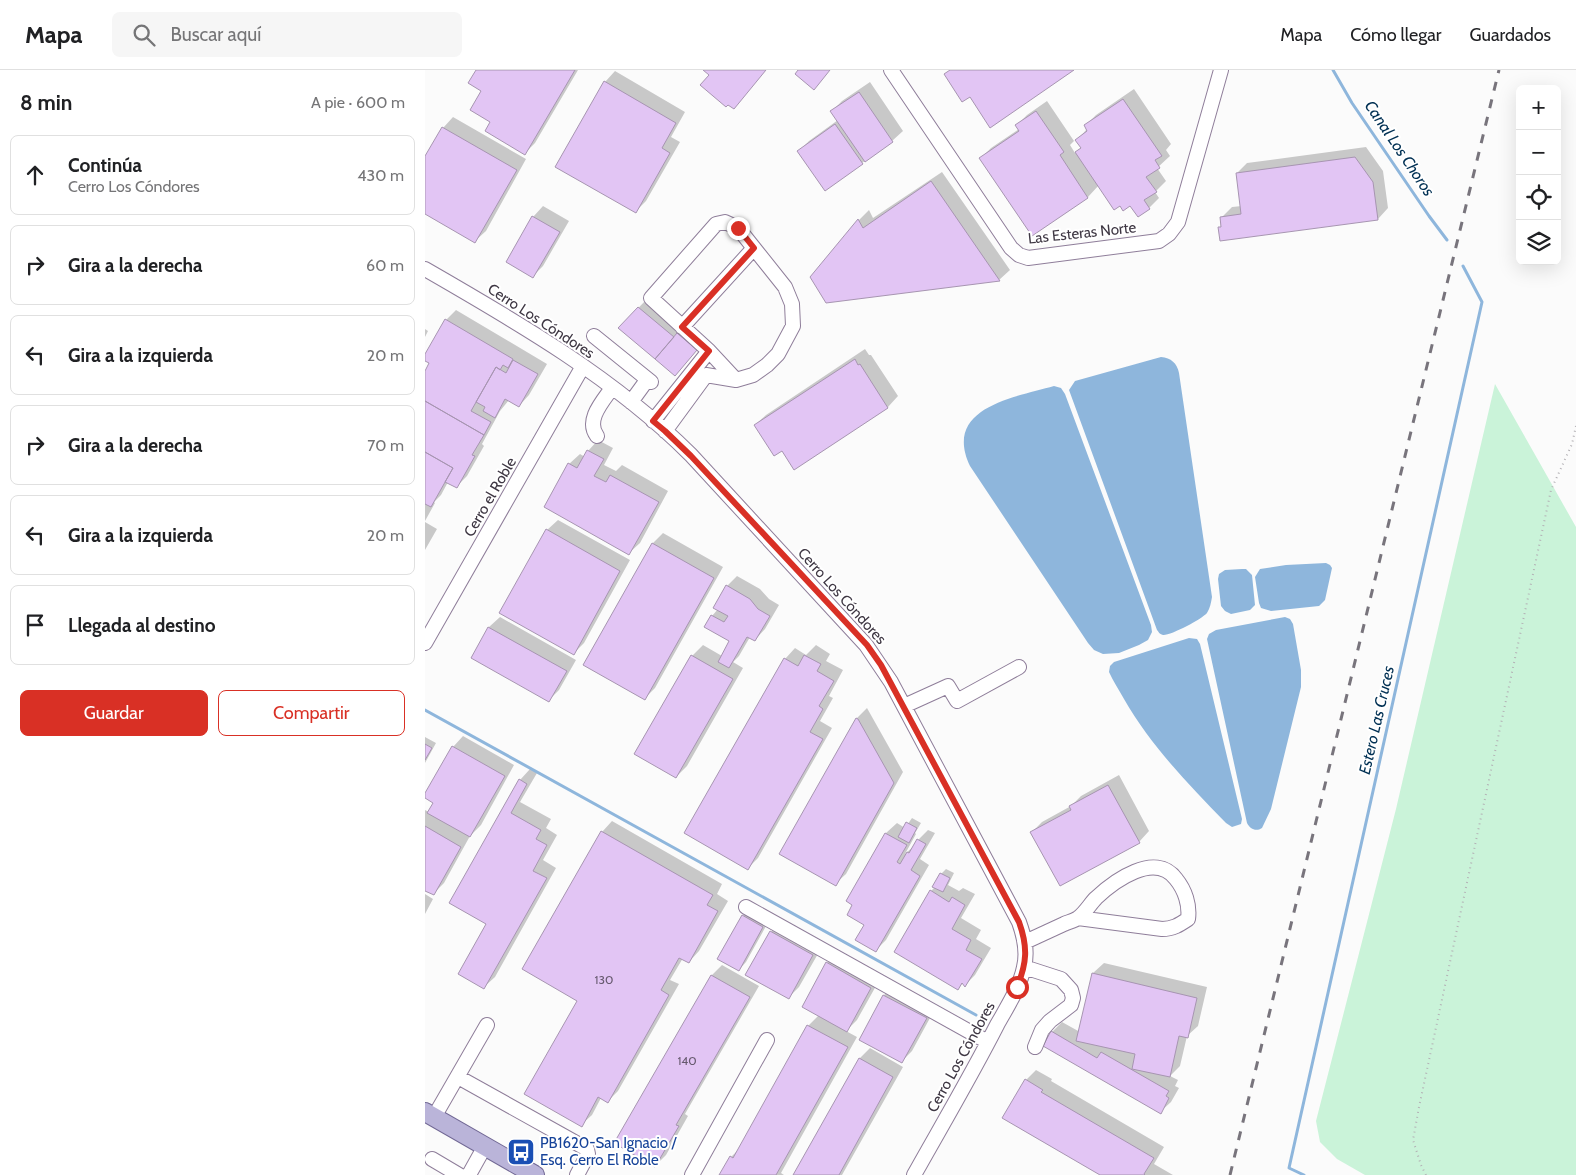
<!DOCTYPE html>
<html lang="es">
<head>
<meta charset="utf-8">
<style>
  body { margin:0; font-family:Cabin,sans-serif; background:#f6f6f6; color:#202124 }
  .controls { position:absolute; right:15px; top:15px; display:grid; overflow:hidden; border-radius:8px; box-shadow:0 5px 20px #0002 }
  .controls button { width:45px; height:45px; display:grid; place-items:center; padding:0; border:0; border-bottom:1px solid #e0e0e0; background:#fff; color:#202124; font:25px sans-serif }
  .stop { position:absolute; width:15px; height:15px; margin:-11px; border:4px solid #d93025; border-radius:50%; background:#fff }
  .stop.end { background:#d93025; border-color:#fff; box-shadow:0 1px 5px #0008 }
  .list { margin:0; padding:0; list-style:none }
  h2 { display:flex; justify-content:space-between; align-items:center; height:65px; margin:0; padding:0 20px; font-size:21px }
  h2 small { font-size:16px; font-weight:400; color:#757577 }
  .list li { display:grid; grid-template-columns:32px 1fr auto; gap:15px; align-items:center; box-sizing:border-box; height:80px; margin:0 10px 10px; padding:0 10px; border:1px solid #e0e0e0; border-radius:8px }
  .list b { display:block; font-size:19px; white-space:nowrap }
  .list p { margin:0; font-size:16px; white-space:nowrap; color:#757577 }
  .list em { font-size:16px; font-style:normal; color:#757577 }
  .actions { display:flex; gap:10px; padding:15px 20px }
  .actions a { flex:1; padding:11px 0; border:1px solid #d93025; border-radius:8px; text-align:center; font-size:18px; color:#d93025 }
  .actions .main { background:#d93025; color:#fff }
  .icon { flex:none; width:28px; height:28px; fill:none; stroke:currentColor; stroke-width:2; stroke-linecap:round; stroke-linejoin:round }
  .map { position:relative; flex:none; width:1151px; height:1105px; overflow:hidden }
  header { display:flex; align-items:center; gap:30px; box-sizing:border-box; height:70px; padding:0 25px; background:#fff; border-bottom:1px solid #e0e0e0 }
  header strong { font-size:24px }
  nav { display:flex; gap:28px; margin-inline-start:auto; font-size:18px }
  .search { width:350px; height:45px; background:#f6f6f6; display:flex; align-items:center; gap:12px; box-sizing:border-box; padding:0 18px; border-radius:8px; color:#757577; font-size:19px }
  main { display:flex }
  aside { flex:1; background:#fff }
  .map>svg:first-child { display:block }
</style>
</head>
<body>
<header>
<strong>Mapa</strong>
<div class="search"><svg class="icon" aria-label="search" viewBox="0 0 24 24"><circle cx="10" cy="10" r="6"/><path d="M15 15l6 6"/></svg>Buscar aquí</div>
<nav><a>Mapa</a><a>Cómo llegar</a><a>Guardados</a></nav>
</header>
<main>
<aside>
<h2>8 min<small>A pie · 600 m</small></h2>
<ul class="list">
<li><svg class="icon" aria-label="ahead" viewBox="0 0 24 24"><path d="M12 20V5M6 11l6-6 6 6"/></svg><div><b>Continúa</b><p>Cerro Los Cóndores</p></div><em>430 m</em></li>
<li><svg class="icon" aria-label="right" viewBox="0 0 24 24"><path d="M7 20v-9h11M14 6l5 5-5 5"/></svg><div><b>Gira a la derecha</b></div><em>60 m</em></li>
<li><svg class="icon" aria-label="left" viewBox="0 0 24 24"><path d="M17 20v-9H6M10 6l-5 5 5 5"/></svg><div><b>Gira a la izquierda</b></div><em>20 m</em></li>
<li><svg class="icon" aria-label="right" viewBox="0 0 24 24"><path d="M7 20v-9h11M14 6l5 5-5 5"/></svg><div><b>Gira a la derecha</b></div><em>70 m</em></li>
<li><svg class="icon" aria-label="left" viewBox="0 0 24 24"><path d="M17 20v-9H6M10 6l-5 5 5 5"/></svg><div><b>Gira a la izquierda</b></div><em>20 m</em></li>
<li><svg class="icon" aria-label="arrive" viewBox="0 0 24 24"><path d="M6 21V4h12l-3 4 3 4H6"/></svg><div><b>Llegada al destino</b></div></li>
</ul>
<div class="actions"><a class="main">Guardar</a><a>Compartir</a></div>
</aside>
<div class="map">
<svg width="1151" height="1105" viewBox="0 0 1151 1105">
  <rect width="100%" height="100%" fill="#fbfbfb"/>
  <path fill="#caf3d9" d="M1070 314 1151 457V1105H940L912 1089 895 1072 891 1051 971 739Z"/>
  <path fill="#8eb6dc" d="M736 287C746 288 752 293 754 303L787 527C786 533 785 538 782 543 777 549 745 566 738 565 734 564 734 562 732 560L644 320 650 311Z
    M629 316 636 318 640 324 726 555 727 562 723 570 714 575 694 583 678 584 669 580 663 573 545 396C517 337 591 327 629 316Z
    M901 493 905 495 907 498 900 530 894 536 846 541 836 538 834 533 830 507 835 499 861 495Z
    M817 499H821L827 505 830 535 825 540 806 544 800 541 796 536 793 509 794 504 800 500Z
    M860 547 865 549 868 554 876 600V617L846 739 837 758C831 762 825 759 822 753L782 569 784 564 791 560Z
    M764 568 772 569 775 574 817 749 816 754 807 757 801 753C763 714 726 676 699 629 694 620 688 611 684 602L685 596 689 592Z"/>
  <path fill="#0003" d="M53 0H153L110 73 100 83 58 20Z
    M190 1 260 42 246 67 255 72 221 131 210 142 180 12Z
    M445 12 478 61 467 71 437 93 374 81 384 71 413 50 407 41 417 31Z
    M709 19 746 74 741 80 745 86 732 98 741 111 730 122 734 128 724 138 706 134 674 115 663 127 608 164 556 88 566 78 594 59 592 55 602 45 622 31 649 71 645 75 650 83 657 77 652 70 662 59 660 56 671 45Z
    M28 47 101 89 61 161 50 171 0 142V89L18 58Z
    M941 77 958 101 963 138 953 149 795 158 797 155 796 148 807 137 817 136 812 103 822 93Z
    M517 102 585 200 574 210 402 232 386 207 434 150 444 140 448 148Z
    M118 136 144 151 118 196 108 206V147Z
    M221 230 279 272 258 296 194 258Z
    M31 240 122 294 104 325 94 336 84 330 75 341 57 374 59 376 42 406 31 417 23 412 16 425 9 432 10 433 0 451V304L6 293 0 289V286L21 250Z
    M0 259 3 261 0 267Z
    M440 279 444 285H446L473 326 463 337 369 398 357 380 330 355 341 345Z
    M173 370 188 378 179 395 191 401 197 395 243 421 215 473 204 483 144 394 155 384 160 387 163 381Z
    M133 450 205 490 159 573 149 583 122 460Z
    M0 452 12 459 0 480Z
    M238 463 298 497 230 618 220 628 228 473Z
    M312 506 335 519 344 529 354 535 340 559 330 570 325 567 314 586 308 592 318 598 262 696 251 707 211 684 267 586 278 575 297 586 306 571 287 546 293 539 302 516Z
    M75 547 151 590 134 620 124 630 48 587 64 557Z
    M391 575 405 584 401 591 418 600 404 626 408 628 395 651 407 658 333 788 323 798 360 589 370 578 381 585Z
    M442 638 478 702 421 804 410 814 432 648Z
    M38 666 89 695 56 755 45 766 19 813 8 824 0 819V740L4 742 10 732 0 726 28 677Z
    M0 667 11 673 0 693Z
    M105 699 112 703 95 732 126 749 121 758 132 765 118 790 131 798 70 907 59 917 62 854 25 833 95 710Z
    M694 705 724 761 714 772 607 762 617 752 646 736 656 726Z
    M487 748 496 753 490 763 491 764 480 784 490 775 493 770 503 760 510 763 495 789 504 795 461 870 450 881 441 854 429 834 423 830 461 763 472 753 480 758Z
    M187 751 297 814 292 824 303 831 274 881 264 892 258 888 245 910 254 914 193 1021 183 1031 176 1028 167 1045 156 1055 154 930 177 762Z
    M521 799 529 803 523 815 534 821 538 818 550 824 536 848 556 860 551 869 566 878 550 905 540 915 538 913 532 919 506 821 510 817 516 804Z
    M0 824 8 829 0 844Z
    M325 838 345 849 321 892 314 900 318 846Z
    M356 851 398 875 374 917 363 928 346 862Z
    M413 883 456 907 432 950 421 961 432 967 356 1103 359 1105H296L306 1087 315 1078 383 956 394 945 402 893Z
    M679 893 782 917 773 956 762 966 755 996 745 1006 753 1010 750 1016 754 1018 746 1032 735 1042 627 962 637 952 655 962 668 903Z
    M297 895 334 916 260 1044 263 1046 241 1085 230 1096 191 1073 287 905Z
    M470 915 511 937 487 981 477 991 436 969 459 925Z
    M445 978 478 997 417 1105H369L435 988Z
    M611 1000 627 1009 626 1011 739 1077 729 1094 748 1105H678L601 1010Z"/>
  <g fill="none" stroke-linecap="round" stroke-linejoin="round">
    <path stroke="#8eb6dc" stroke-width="3" d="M908 0 927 33 1004 146 1022 170
      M0 640 551 945
      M879 1105 864 1098 1057 232 1038 196"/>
  </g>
  <path fill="#e2c5f4" stroke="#a795b1" d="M51 0H150L100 85 60 61 65 52 45 40 56 21 43 13Z
    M278 0H341L309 39 303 35 301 37 275 15 284 5Z
    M373 0H405L389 20 370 4Z
    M525 0H649L565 58 545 27 537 32 519 4Z
    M179 11 251 53 237 78 245 83 211 143 130 97Z
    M434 22 468 72 440 92 405 41Z
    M698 29 737 86 730 90 735 98 721 107 732 122 719 130 725 139 713 147 705 136 698 141 695 136 689 140 650 82 656 78 650 70 662 61 659 55Z
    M611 41 639 82 635 85 663 128 607 166 554 88 594 61 590 55Z
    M410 54 438 94 400 121 372 81Z
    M17 57 92 100 50 173 0 144V86Z
    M930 87 948 112 953 150 795 171 793 157H796L795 147 816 144 811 103Z
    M506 111 575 211 401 233 385 207 433 149 438 158Z
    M107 146 135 162 108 208 81 192Z
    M213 237 249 267 230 289 193 258Z
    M20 249 88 289 83 298 78 295 75 300 71 297 46 341 66 352 59 365 0 331V301L4 293 0 291V284Z
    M252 263 272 280 250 306 230 289Z
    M430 289 433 295 435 294 463 338 369 400 357 381 349 386 329 355Z
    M88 290 113 304 94 337 80 329 70 348 58 341 60 337 51 332 71 297 81 303Z
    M0 331 59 365 47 385 50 386 32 418 20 412 28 398 0 382Z
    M162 380 179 389 169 406 181 412 185 405 234 432 204 485 119 437 143 393 152 398Z
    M0 382 28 398 6 437 0 434Z
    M121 459 195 501 149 585 74 543Z
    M227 473 289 508 220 630 158 595Z
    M301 515 325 529 333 539 345 546 330 571 322 567 304 598 293 592 304 571 279 557 286 545 299 552 303 546 288 538Z
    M63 557 142 601 124 632 46 588Z
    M266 585 308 609 251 708 209 684Z
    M379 585 396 594 392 601 409 611 394 636 398 639 385 662 398 669 323 800 259 763 359 588 373 596Z
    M431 648 433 649 469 713 411 816 354 784Z
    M0 674 7 678 0 690Z
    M27 676 80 706 45 767 2 743 8 733 0 728V723Z
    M94 709 102 714 86 743 116 760 111 769 122 775 108 801 122 808 59 919 33 904 61 854 24 833Z
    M683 715 715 773 635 816 605 762 646 740 644 736Z
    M481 752 492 758 484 773 473 767Z
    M0 756 36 777 9 825 0 821Z
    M176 761 288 825 282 835 293 841 264 893 254 888 236 920 244 925 183 1033 173 1027 157 1057 99 1024 152 931 97 899Z
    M460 763 482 775 472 792 475 794 482 782 484 783 492 769 501 774 486 800 495 806 451 882 430 870 439 855 422 845 427 835 421 831Z
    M515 803 525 808 518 822 507 817Z
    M505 820 524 832 527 827 540 835 527 859 546 870 541 880 557 889 540 917 537 913 533 920 469 882Z
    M317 845 338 857 314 901 292 889Z
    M345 861 388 885 364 929 320 905Z
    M401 892 446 918 422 962 377 937Z
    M667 903 772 928 763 968 754 966 745 1007 707 999 710 984 651 971Z
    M286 905 325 927 251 1055 254 1056 230 1097 189 1073Z
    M458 925 502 948 477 993 434 970Z
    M382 955 423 977 351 1105H294L305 1086 308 1088Z
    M626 961 672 988 676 982 744 1021 741 1026 744 1028 736 1044 618 976Z
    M434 988 468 1007 414 1105H368Z
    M600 1009 618 1020 616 1022 729 1088 719 1104 720 1105H675L577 1048Z"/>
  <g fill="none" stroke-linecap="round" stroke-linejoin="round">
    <g stroke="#8f7e9a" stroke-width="16">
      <path id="minor" d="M466 0 586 178 594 185 603 188 734 171 744 164 753 152 796 0
        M0 199C94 253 189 308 266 385L441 575 466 612 594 852C599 866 603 881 599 897 595 917 582 937 572 955 546 1006 517 1055 489 1105
        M257 257 329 178
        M169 266 226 312
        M206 332 222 310
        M228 351 284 281
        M240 361 281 305 311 310 328 305 342 295 353 284 368 256 367 234 360 217 313 158 300 152 291 154 226 228 284 281 311 310
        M172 366C160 350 178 331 187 318
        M0 573 158 296
        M479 636 523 616 532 631 594 597
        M321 837 563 972
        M600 872C613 866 626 860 639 854 643 852 649 851 653 848 660 843 665 834 671 828 689 811 730 781 751 809 760 820 765 835 763 849 754 855 748 859 737 859L653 848
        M599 897 636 909 646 920 648 928 646 935 625 951 617 960 610 977
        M33 1007 162 1079 163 1084 152 1105
        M9 1047 62 955
        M7 1089 34 1105
        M43 1105 45 1103 60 1076
        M267 1105 342 970"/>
    </g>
    <g stroke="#716894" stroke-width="20">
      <path id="major" d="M0 1042 110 1105"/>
    </g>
    <path stroke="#b3b1b5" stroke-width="2" stroke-dasharray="1 4" stroke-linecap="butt" d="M1001 1105 996 1095 988 1070 994 1037 1126 420 1147 374 1151 356"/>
    <use href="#minor" stroke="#fff" stroke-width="14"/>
    <use href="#major" stroke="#bab4d9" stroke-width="18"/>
    <path stroke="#78747c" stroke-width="3" stroke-dasharray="9 9" stroke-linecap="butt" d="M805 1105 1074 0"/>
  </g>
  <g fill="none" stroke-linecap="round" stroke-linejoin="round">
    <path stroke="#d93025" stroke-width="6" d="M313 158 329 178 257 257 284 281 228 351 240 361 266 386 442 575 456 595 594 852C603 877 602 893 592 917"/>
  </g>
  <defs>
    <g id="bus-square" transform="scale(1.4375)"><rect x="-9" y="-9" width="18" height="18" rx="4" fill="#1a4fb4" stroke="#fff"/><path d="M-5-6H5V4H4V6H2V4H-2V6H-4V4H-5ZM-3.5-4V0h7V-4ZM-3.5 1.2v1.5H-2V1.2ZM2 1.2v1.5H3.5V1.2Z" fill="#fff"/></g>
  </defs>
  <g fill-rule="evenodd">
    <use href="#bus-square" x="96" y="1082"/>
  </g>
  <g text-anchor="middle" stroke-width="4" stroke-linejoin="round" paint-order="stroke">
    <g font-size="12" fill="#675a6f">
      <text x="179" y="914">130</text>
      <text x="262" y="995">140</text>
    </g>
    <g font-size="15" fill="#3e3743" stroke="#fff">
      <text transform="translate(657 163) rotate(-6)" y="5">Las Esteras Norte</text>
      <text transform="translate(116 251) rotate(33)" y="5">Cerro Los Cóndores</text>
      <text transform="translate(65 427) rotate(-60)" y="5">Cerro el Roble</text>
      <text transform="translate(417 526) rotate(48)" y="5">Cerro Los Cóndores</text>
      <text transform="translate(536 987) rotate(-61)" y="5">Cerro Los Cóndores</text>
    </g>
    <g font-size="15" fill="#164399" stroke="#fff" text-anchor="start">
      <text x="115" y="1078">PB1620-San Ignacio /<tspan x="115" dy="17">Esq. Cerro El Roble</tspan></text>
    </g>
    <g font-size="16" font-style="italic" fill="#003053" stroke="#fff">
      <text transform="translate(975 78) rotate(56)" y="6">Canal Los Choros</text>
      <text transform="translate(951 650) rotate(-77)" y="6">Estero Las Cruces</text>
    </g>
  </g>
</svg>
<div class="controls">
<button>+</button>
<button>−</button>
<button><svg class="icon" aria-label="locate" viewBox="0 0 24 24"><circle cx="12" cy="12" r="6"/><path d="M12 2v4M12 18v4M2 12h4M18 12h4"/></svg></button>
<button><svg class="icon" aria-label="layers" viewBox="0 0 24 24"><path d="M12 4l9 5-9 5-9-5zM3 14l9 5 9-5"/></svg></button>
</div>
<div class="stop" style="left:592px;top:917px"></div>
<div class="stop end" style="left:313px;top:158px"></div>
</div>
</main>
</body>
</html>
